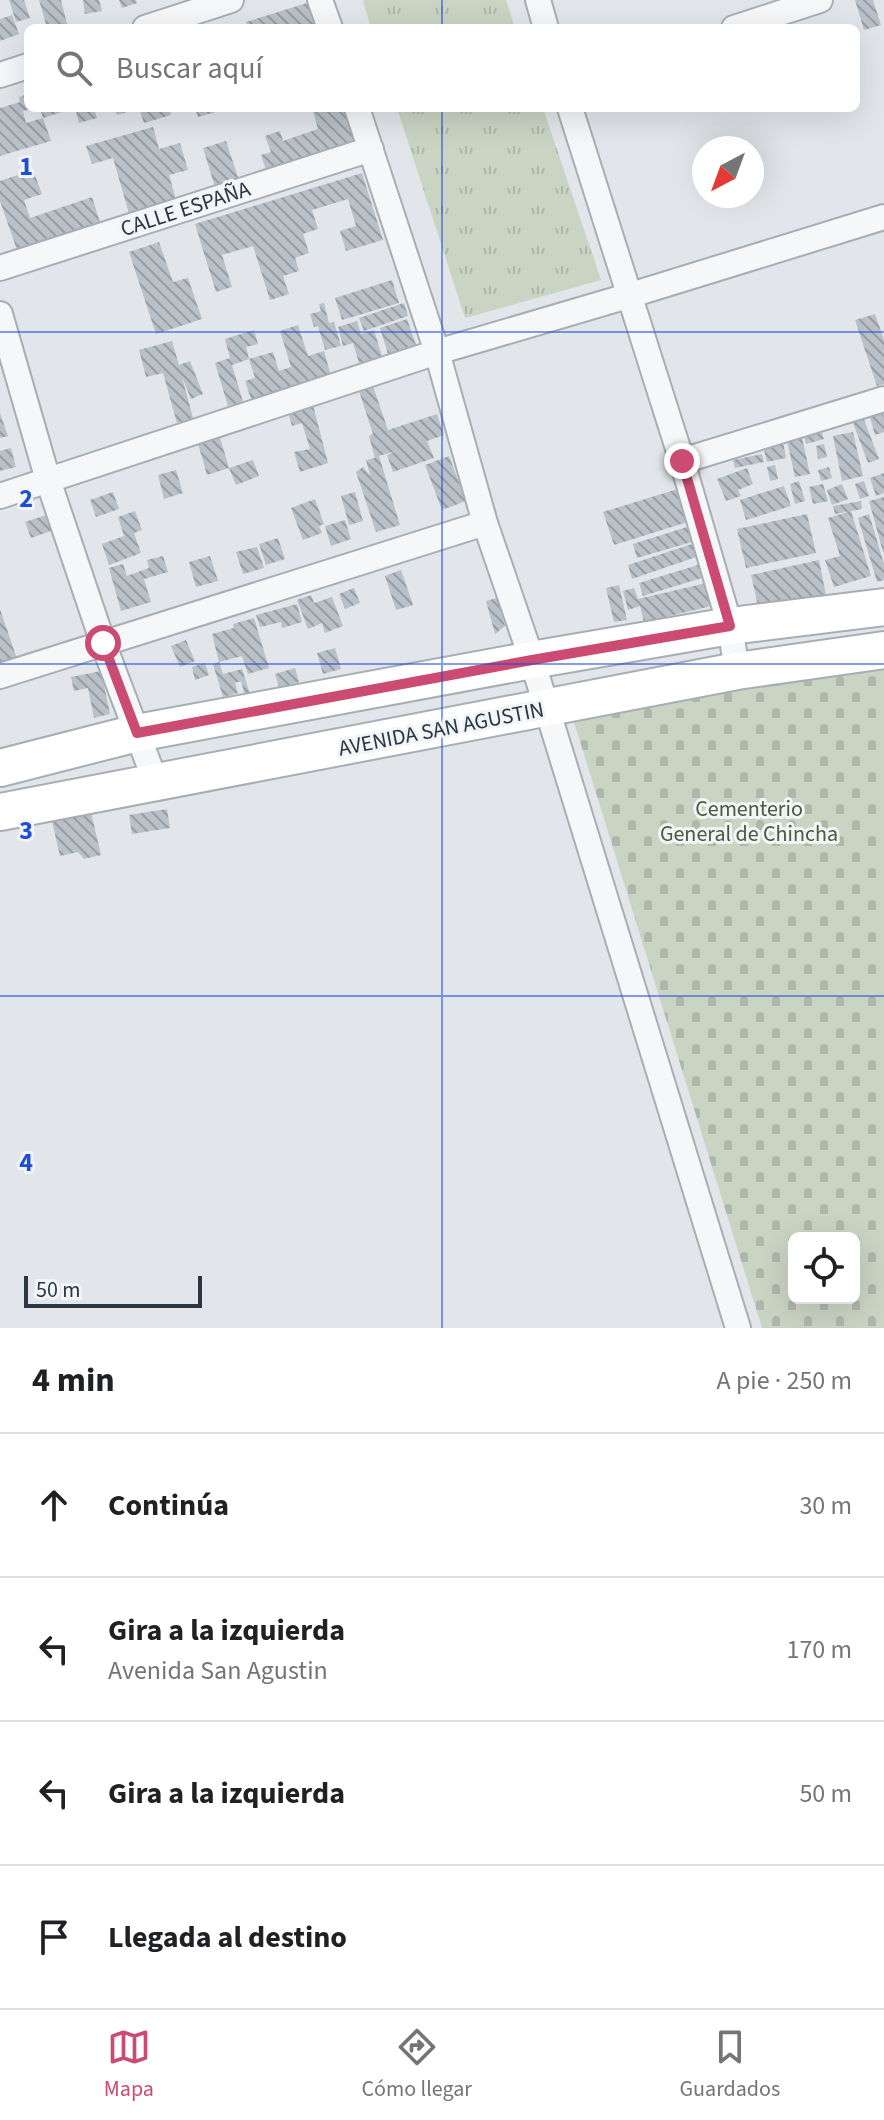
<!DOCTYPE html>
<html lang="es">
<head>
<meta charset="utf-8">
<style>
  body { margin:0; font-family:"Source Sans 3",sans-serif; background:#f6f6f6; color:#202124 }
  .controls { position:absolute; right:24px; bottom:24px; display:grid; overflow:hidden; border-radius:12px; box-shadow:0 8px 32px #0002 }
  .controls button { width:72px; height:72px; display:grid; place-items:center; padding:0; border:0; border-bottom:2px solid #e0e0e0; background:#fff; color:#202124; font:40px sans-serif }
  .compass { position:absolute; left:692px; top:136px; width:72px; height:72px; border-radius:50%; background:#fff; box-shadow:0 8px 32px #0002; rotate:221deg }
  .scale { position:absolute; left:24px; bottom:20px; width:178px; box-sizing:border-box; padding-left:8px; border:4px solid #2a3642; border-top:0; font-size:22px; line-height:28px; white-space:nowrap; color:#2a3642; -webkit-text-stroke:6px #f2f5f7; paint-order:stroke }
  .stop { position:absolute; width:24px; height:24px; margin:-18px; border:6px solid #cb4b72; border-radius:50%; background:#fff }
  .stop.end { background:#cb4b72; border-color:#fff; box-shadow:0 2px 8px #0008 }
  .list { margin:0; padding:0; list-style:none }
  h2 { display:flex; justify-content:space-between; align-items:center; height:104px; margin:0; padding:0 32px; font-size:34px }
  h2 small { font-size:26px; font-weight:400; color:#757577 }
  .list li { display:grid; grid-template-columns:52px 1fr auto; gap:24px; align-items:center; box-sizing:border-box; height:144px; padding:0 32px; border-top:2px solid #e0e0e0 }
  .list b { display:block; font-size:30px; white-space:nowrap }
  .list p { margin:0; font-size:26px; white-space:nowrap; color:#757577 }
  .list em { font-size:26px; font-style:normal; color:#757577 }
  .icon { flex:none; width:44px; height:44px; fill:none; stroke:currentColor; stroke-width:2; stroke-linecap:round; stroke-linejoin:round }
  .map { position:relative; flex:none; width:884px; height:1328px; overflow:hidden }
  .search { position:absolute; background:#fff; box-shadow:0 8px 32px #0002; left:24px; right:24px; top:24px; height:88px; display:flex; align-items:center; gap:20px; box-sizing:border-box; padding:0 28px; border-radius:12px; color:#757577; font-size:30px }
  .sheet { height:680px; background:#fff }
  nav { display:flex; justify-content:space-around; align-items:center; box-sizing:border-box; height:112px; border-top:2px solid #e0e0e0; background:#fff; font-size:22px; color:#757577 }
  nav a { display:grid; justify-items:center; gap:4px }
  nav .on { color:#cb4b72 }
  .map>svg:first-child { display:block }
</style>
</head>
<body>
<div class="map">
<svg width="884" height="1328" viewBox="0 0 884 1328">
  <defs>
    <pattern id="grass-tufts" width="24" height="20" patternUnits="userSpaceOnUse" patternTransform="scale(2)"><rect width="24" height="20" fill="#cad4c3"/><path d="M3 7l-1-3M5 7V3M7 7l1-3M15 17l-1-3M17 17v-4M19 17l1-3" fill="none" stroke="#aeb7a9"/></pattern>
    <pattern id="cemetery-stones" width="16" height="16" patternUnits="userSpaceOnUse" patternTransform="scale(2)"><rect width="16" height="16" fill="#cad4c3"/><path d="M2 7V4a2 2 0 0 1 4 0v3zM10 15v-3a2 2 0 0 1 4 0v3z" fill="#aeb7a9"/></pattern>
    <pattern id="building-back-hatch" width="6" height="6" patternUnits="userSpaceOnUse" patternTransform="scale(2)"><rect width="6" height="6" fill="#b9c0c7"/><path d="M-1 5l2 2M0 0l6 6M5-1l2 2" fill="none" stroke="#979da3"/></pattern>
  </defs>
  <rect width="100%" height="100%" fill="#e2e6ea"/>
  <path fill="url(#grass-tufts)" d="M365 0H506L515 28H371L363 1Z
    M397 108H543L601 280 465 318Z"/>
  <path fill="url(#cemetery-stones)" fill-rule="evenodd" d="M884 664V1328H762L569 706ZM794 1238H854V1298H794Z"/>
  <path fill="url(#building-back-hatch)" d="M9 0H24L30 18 16 22Z
    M39 0H61L67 24 47 28Z
    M83 0H99L102 11 85 14Z
    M119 0H136L137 3 122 8Z
    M855 0H873L881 25 864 30Z
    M310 2 318 28H248L246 22Z
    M12 15 19 34 0 41V19Z
    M28 94V110L23 111 26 123 43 118 51 141 0 156V108L20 102 19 97Z
    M40 108H64L65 111 43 118Z
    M75 108H94L97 118 79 123Z
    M114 108H137V109L117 115Z
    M139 108H169L171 115 144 123Z
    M195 108H226V109L198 117Z
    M312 108H349L361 143 267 173 261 155 271 152 265 136 280 131 283 141 318 129Z
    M153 127 159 149 180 143 188 170 169 175 177 203 130 217 113 158 92 164 86 146Z
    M226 141 239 180 215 187 203 148Z
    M33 170 42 194 24 200 30 218 92 197 101 225 18 253 0 201V181Z
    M362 173 383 240 346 251 340 231 356 226 348 199 312 210 318 229 303 234 309 253 295 258 299 271 283 276 289 294 270 300 253 246 222 255 232 287 216 292 195 224Z
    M159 242 173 282 188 278 202 319 156 334 129 252Z
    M392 280 399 303 342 320 335 298Z
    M324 303 329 323 334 322 341 346 325 350 318 326 314 327 310 314 321 311 319 304Z
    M404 303 408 316 364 331 359 318Z
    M875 314 884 340V384L877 386 855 320Z
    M407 319 416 345 388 354 380 328Z
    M357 321 361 334 374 330 382 356 359 363 353 343 343 346 338 327Z
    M298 325 308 356 324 351 331 376 251 399 245 381 255 378 249 359 273 352 279 371 291 367 280 331Z
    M254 330 258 344 246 347 249 359 232 365 243 402 228 406 215 363 230 358 225 339Z
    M172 341 179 365 190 361 203 394 191 399 182 377 193 418 177 423 163 373 146 377 139 350Z
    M372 383 388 430 437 414 444 435 427 441 434 458 393 472 387 455 396 451 379 456 400 525 376 532 356 472 363 467 370 475 366 460 375 458 369 436 373 434 358 388Z
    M313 405 328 463 300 472 294 452 310 449 302 423 292 426 288 413Z
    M881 406 884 417V432L875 435 868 410Z
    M860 409 879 459 868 463 849 412Z
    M0 413 8 436 0 438Z
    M820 427 824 439 806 444 803 432Z
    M853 432 863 476 842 481 833 436Z
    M801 433 810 474 795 477 786 436Z
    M219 434 229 468 207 475 197 440Z
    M782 437 786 458 767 462 762 442Z
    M824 444 827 457 818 459 816 446Z
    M11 448 16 467 0 471V451Z
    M762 454 764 462 735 468 733 460Z
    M449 456 466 501 442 510 425 465Z
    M253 460 259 476 236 485 229 468Z
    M775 465 778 479 770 481 767 467Z
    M829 467 832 478 821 481 818 470Z
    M747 468 753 484 738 490 741 496 726 501 717 479Z
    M176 470 183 493 164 499 158 475Z
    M884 473V493L876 496 870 478Z
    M799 481 805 501 795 504 790 484Z
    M864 481 869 496 860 499 855 484Z
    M823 484 828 501 813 504 809 487Z
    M842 484 848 499 832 505 827 490Z
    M784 486 791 506 746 520 740 500Z
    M681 488 691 521 614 545 603 512Z
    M113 492 119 509 96 517 90 500Z
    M355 492 363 521 349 525 341 496Z
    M884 497V552H883L869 501Z
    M315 499 324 524 319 526 322 533 303 540 291 508Z
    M861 501 862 509 835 514 833 506Z
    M135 511 142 530 134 533 141 553 109 565 102 544 124 536 118 517Z
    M851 511 871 576 834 587 825 560 840 556 828 518Z
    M49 514 54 530 31 538 25 522Z
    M807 514 816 553 746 568 737 529Z
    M869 514 884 564V580L877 582 858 518Z
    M345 520 351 539 331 546 325 526Z
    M690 526 695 541 637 558 633 544Z
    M278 538 285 559 266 565 259 544Z
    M692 544 696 557 632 579 628 565Z
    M257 547 264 568 243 574 236 552Z
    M163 556 168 572 144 579 151 602 121 611 109 568 123 564 127 576 149 568 147 560Z
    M210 556 218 581 196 587 189 562Z
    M819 560 826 595 759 610 751 575Z
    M701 564 705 577 643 596 639 583Z
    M401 570 413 605 396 610 385 576Z
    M715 581 720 604 644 622 640 606 628 610 623 591 634 588 638 599Z
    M619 585 627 620 614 622 606 588Z
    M354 588 360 603 345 609 339 594Z
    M311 595 314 603 332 597 343 626 325 633 322 623 308 629 297 600Z
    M497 598 505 626 495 634 486 601Z
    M297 604 302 622 282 628 281 622 260 627 256 615Z
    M0 609 18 662 0 667Z
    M254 618 269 668 248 674 242 656 219 662 212 634 234 628 233 624Z
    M186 640 195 661 180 667 171 646Z
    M335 648 341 669 323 674 317 653Z
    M219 662 223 674 242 669 250 694 245 696 241 681 235 683 238 693 223 697 213 664Z
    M205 663 209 675 195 680 192 667Z
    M295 668 299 682 279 688 275 674Z
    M101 671 110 714 94 718 88 688 74 691 71 677Z
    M167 809 170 828 132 834 129 815Z
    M91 812 101 855 84 859 78 852 60 856 52 821Z"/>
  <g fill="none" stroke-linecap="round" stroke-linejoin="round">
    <g stroke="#a7aeb4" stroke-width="28">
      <path id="street" d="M320 0 330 28
        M538 0 546 28
        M145 28 231 0
        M734 28 820 0
        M0 75 28 66
        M357 108 437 352 485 523 532 660 738 1328
        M570 108 682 461 730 626 737 671
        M0 268 371 149
        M0 314 48 480 103 643 156 783
        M682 461 884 399
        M0 496 437 352 631 295 884 217
        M0 676 485 523"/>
    </g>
    <g stroke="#a7aeb4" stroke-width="40">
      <path id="secondary" d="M0 768 137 733 532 660 730 626 884 607
        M0 812 737 671 884 650"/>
    </g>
    <use href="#street" stroke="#f5f7f8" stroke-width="24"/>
    <use href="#secondary" stroke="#fff" stroke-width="36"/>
  </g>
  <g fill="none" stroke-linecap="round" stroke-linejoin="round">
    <path stroke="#cb4b72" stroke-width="10" d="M103 643 137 733 532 660 730 626 682 461"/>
  </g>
  <path fill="none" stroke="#1d4ed8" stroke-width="2" stroke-opacity="0.55" d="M442 0V28M442 108V1328M0 332H884M0 664H884M0 996H884"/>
  <g text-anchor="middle" stroke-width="6" stroke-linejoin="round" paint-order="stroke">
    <g font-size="22" fill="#2a3642" stroke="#f2f5f7">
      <text transform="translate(185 208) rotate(-18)" y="8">CALLE ESPAÑA</text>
      <text transform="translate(441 728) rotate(-11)" y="8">AVENIDA SAN AGUSTIN</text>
    </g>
    <g font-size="22" fill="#455d38" stroke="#f2f5f7">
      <text x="749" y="816">Cementerio<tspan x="749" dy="25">General de Chincha</tspan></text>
    </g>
  </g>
  <g font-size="26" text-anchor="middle" font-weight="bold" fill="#1d4ed8" stroke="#f2f5f7" stroke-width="6" stroke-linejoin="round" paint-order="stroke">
    <text x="26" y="175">1</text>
    <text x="26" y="507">2</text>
    <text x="26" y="839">3</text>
    <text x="26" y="1171">4</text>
  </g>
</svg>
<div class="controls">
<button><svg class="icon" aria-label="locate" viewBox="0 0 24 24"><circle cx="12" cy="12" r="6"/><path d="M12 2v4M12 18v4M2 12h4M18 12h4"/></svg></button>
</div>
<svg class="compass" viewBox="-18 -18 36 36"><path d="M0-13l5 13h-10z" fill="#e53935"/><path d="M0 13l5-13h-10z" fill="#757577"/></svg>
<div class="scale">50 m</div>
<div class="stop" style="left:103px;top:643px"></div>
<div class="stop end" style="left:682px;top:461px"></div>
<div class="search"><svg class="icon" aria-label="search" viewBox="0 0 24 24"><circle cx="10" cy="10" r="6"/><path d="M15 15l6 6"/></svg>Buscar aquí</div>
</div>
<section class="sheet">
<h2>4 min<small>A pie · 250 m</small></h2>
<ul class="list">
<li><svg class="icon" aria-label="ahead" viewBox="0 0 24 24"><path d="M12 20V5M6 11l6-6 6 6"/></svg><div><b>Continúa</b></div><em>30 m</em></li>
<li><svg class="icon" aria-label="left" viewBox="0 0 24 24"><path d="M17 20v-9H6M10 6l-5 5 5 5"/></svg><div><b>Gira a la izquierda</b><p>Avenida San Agustin</p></div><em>170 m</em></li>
<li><svg class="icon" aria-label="left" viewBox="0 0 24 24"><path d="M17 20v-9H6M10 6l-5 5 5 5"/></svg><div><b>Gira a la izquierda</b></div><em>50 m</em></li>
<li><svg class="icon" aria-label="arrive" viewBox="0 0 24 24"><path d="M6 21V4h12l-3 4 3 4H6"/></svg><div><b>Llegada al destino</b></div></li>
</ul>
</section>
<nav>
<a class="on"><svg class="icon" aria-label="map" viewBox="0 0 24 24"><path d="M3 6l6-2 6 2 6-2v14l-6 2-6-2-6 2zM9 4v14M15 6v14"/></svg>Mapa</a>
<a><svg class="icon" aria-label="directions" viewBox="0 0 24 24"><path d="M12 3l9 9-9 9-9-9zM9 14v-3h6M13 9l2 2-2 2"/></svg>Cómo llegar</a>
<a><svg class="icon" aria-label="saved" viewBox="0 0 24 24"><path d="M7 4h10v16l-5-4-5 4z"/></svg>Guardados</a>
</nav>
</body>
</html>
